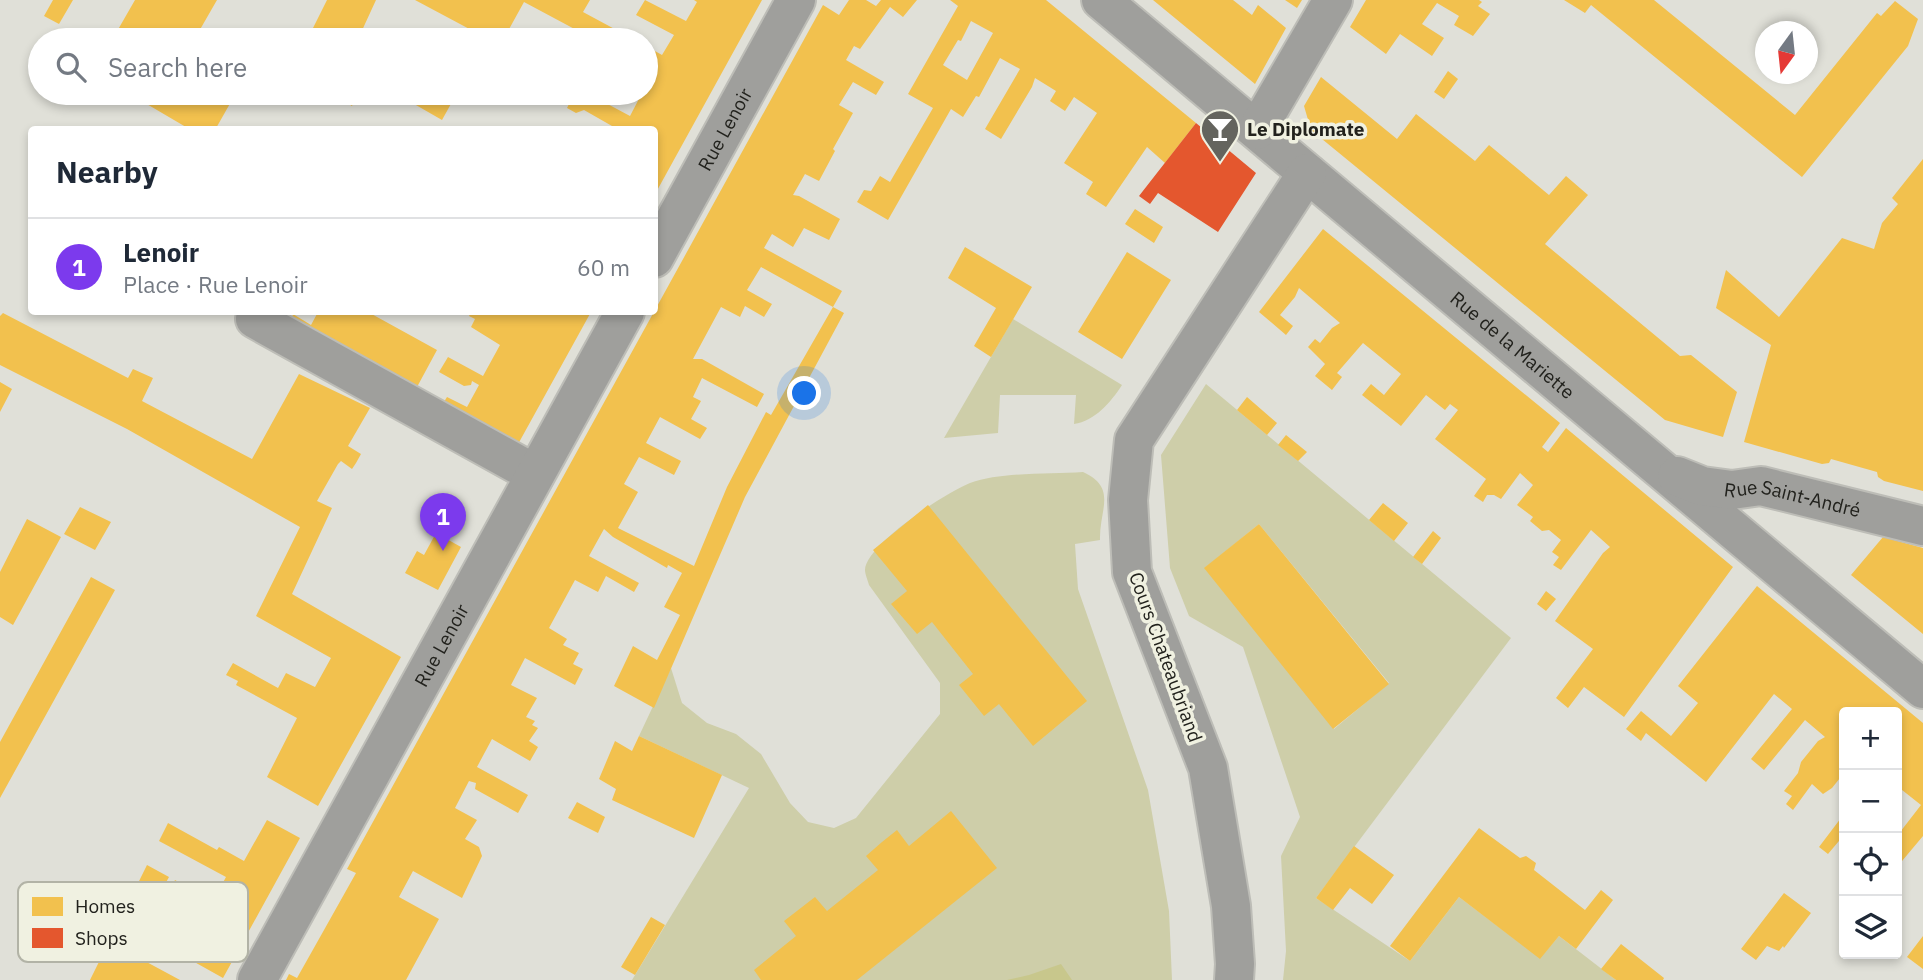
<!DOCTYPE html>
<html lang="en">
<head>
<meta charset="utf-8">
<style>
  body { margin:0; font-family:"IBM Plex Sans",sans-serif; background:#f6f6f7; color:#1f2937 }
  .controls { position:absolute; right:21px; bottom:21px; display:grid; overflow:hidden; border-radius:7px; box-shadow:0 4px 10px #0003 }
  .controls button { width:63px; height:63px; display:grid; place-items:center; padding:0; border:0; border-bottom:2px solid #e0e1e3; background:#fff; color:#1f2937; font:35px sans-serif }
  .compass { position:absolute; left:1755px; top:21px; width:63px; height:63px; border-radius:50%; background:#fff; box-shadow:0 4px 10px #0003; rotate:195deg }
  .you { position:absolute; left:805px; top:394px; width:24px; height:24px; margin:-18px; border:5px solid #fff; border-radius:50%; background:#1a73e8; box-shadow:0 0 0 10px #1a73e833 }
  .badge { display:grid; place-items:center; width:46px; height:46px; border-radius:50%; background:#7c3aed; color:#fff; font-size:23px; font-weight:700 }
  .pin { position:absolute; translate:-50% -58px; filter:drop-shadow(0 2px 4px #0008) }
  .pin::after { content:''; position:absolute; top:37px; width:24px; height:21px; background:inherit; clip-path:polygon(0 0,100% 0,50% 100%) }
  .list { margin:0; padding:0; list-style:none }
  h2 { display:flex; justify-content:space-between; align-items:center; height:91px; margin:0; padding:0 28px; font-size:30px }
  h2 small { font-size:23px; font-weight:400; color:#747a83 }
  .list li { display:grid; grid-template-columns:46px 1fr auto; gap:21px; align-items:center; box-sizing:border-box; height:98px; padding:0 28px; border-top:2px solid #e0e1e3 }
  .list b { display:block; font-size:26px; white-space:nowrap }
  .list p { margin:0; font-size:23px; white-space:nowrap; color:#747a83 }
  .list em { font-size:23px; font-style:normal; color:#747a83 }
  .icon { flex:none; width:38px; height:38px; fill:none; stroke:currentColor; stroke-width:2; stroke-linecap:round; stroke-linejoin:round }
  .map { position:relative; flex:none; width:1923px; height:980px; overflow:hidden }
  .search { position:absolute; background:#fff; box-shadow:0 4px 10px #0003; left:28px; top:28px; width:630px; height:77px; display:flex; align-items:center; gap:18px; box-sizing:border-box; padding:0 24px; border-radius:38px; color:#747a83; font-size:26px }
  .panel { position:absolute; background:#fff; box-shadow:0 4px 10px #0003; left:28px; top:126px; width:630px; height:189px; border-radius:7px }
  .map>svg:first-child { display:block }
</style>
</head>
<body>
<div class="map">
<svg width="1923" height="980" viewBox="0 0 1923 980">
  <rect width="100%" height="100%" fill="#e0e0d8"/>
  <path fill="#cecea9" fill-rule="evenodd" d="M1013 319 1122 385C1111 402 1095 421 1074 424L1076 395H1000L998 433 944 438Z
    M1206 384 1511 638 1316 898 1410 961 1459 897 1540 958 1559 936 1616 980H1283L1286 951 1281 856 1300 817 1243 647 1189 616 1170 568 1161 455ZM1259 524 1389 683 1334 729 1205 568Z
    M1083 472C1118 488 1099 510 1100 540L1075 544 1078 589 1148 790 1169 911 1172 980H632L749 788 639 736 671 668 682 703 707 723 736 734 761 754 790 803 808 822 834 828 856 818 940 714V683L869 585C868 581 865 574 865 570 866 544 947 492 970 483 1001 472 1050 474 1083 472Z"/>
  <path fill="#c8c78c" d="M1061 964 1072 980H1007L1029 975Z"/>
  <path fill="#f2c14e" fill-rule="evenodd" d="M53 0H73L59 24 44 16Z
    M135 0H217L194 40H112Z
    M327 0H376L359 37 365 40H307Z
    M415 0H590L583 12 635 40H579L582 33 524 2 503 40H490Z
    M645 0 686 21 697 2 694 0H762L654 196V130H619L584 110 576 113 567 108 570 102 564 99 563 93H587L630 116 642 93H646V46L662 55 674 35 636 15Z
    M849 0H866L876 6 881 0H917L903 17 890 7 860 49 854 46 846 60 884 82 876 95 853 82 839 105 853 113 833 149 835 151 819 181 805 174 793 195 799 196 840 219 829 240 804 228 793 247 772 234 764 248 842 291 833 307 844 313 745 497 654 708 614 686 633 646 657 660 680 615 664 607 682 573 668 565 667 568 613 537 604 529 589 556 639 583 634 592 606 576 598 592 575 580 549 628 567 639 563 645 579 653 573 664 583 669 575 685 525 658 511 685 537 698 526 717 535 721 532 725 538 728 529 741 538 747 530 761 492 739 477 767 528 795 518 813 475 789 476 783 469 781 455 808 477 820 465 839 479 847 482 856 462 898 413 871 399 897 439 919 406 980H286L289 974 297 978 324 930 356 873 347 869 823 5 839 15ZM761 267 833 307 771 415 766 412 727 487 694 566 618 528 638 492 624 484 639 457 674 475 681 461 646 443 660 417 700 439 707 428 691 419 701 401 693 397 702 378 757 407 764 394 702 359H693L721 307 740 317 745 306 764 317 772 304 747 290Z
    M950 0H1046L1196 123 1165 163 1147 147 1106 207 1086 194 1093 182 1064 163 1097 113 1074 97 1065 111 1050 101 1056 91 1035 78 1032 87 1001 139 985 129 1020 69 1000 58 979 97 976 96 963 117 951 109 888 220 857 202 864 190 871 191 880 176 890 182 933 108 908 94 958 6ZM971 21 993 33 967 80 943 65 958 40 961 41Z
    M1153 0H1233L1252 15 1258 5 1286 28 1255 84Z
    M1285 0H1302L1297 8Z
    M1366 0H1479L1482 2 1478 6 1490 14 1473 36 1454 25 1459 16 1437 3 1422 24 1444 38 1432 56 1400 34 1386 54 1350 27Z
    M1564 0H1654L1795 115 1877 13 1881 16 1895 1 1918 19 1908 46 1802 177 1591 5 1585 13Z
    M1448 71 1458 79 1444 99 1434 92Z
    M1321 77 1397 139 1416 114 1475 161 1489 145 1549 195 1566 176 1588 195 1545 244 1680 356 1691 355 1737 392 1723 437 1665 420 1311 130 1304 106Z
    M128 93H236L215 130H191Z
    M330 93H358L352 106Z
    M395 93H457L442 120Z
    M1923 159V491L1884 481 1878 477 1877 472 1831 459 1829 463 1822 464 1744 442 1771 345 1716 308 1726 270 1779 317 1842 238 1874 249 1882 223 1898 204 1892 198Z
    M1135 209 1163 227 1154 243 1125 224Z
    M1323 229 1560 423 1542 447 1548 452 1566 428 1733 567 1624 717 1584 687 1568 708 1556 698 1593 649 1555 621 1603 553 1610 547 1591 530 1561 570 1553 565 1559 557 1552 552 1561 540 1549 530 1542 531 1530 521 1533 517 1517 505 1533 485 1520 473 1501 499 1494 495H1487L1483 502 1474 496 1486 479 1435 439 1458 410 1450 404 1445 410 1426 395 1401 426 1362 395 1371 384 1384 395 1401 374 1363 343 1337 373 1342 377 1332 390 1315 376 1325 364 1308 347 1315 339 1320 343 1332 328 1340 323 1299 288 1295 297 1280 315 1293 326 1286 335 1259 312Z
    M965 247 1032 287 991 357 974 346 996 308 948 278Z
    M1127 252 1171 280 1122 359 1078 332Z
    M318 312H368L437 350 417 387 291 320 293 314 311 325Z
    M471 312H591L517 446 442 405 447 397 467 407 479 385 472 381 471 385 464 386 439 372 448 357 483 376 500 345 471 327 475 319 469 316Z
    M3 313 128 378 133 369 153 378 142 401 252 459 299 374 370 408 348 446 361 454 356 463 352 469 341 461 338 464 317 501 332 508 292 594 401 657 318 806 267 777 297 718 236 685 238 681 226 675 233 663 278 688 286 673 315 687 331 658 256 616 300 527 127 429 0 365V316Z
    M0 382 12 389 0 412Z
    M1247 397 1277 423 1267 435 1237 410Z
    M1286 435 1307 452 1298 461 1278 445Z
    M1383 503 1408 523 1394 541 1369 520Z
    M928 505 1087 701 1033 746 999 704 984 716 959 685 973 674 932 622 917 634 891 604 907 591 873 550Z
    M80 507 111 522 95 550 64 534Z
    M27 519 61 537 13 625 0 617V572Z
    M1259 524 1389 684 1333 729 1204 568Z
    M1433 531 1441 538 1422 564 1413 557Z
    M436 533 461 547 438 590 405 573 417 551 424 555Z
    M1883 537 1923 548V634L1851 575Z
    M91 577 115 590 0 798V742Z
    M1757 586 1923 723V836L1897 867V836L1921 805 1897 786V712H1844V773L1832 788 1823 794 1812 784 1793 810 1786 804 1792 796 1784 791 1798 773 1801 762 1818 741 1825 737 1805 720 1764 770 1751 759 1792 709 1774 694 1706 782 1646 733 1641 741 1626 729 1641 711 1671 736 1698 703 1678 686Z
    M1546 591 1556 599 1546 611 1537 604Z
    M639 736 722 775 694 838 612 800 616 789 599 779 615 741 632 751Z
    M577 802 605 817 598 833 568 818Z
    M951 811 997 868 857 980H761L754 970 796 936 784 921 815 897 827 911 878 870 866 856 882 842 897 830 909 846Z
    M1844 814V835L1828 854 1819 847Z
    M267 820 300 838 223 978 173 950 186 925 196 931 206 913 169 892 175 880 213 901 226 877 159 841 168 823 217 850 219 847 244 861Z
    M1479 828 1520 858 1526 856 1536 863 1534 870 1585 910 1601 890 1613 900 1576 949 1559 936 1540 959 1459 897 1410 961 1390 946Z
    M1354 846 1394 875 1372 904 1350 888 1333 910 1316 898Z
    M147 865 169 877 128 952 180 980H90Z
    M1784 893 1811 913 1784 948 1783 946 1779 951 1767 946 1756 960 1741 949Z
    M651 917 665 925 635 975 621 967Z
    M1923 936V969L1907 957Z
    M1621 944 1664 978 1663 980H1616L1601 969Z"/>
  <path fill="#e4572e" d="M1196 123 1256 173 1218 232 1158 193 1150 204 1139 196Z"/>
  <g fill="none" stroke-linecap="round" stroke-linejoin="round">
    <g stroke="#bdbdb7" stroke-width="42">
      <g id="minor">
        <path id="s1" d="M1101 0 1923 689"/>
        <path d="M1257 130 1333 0"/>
        <path id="s2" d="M654 258 796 0"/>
        <path d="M255 319 535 474"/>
        <path id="s3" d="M1677 476 1702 486 1732 490 1761 486 1923 526"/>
        <path id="s4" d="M257 980 625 312"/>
        <path d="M1234 980 1235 964 1231 906 1208 768 1132 572 1128 500 1134 440 1307 173"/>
      </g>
    </g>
    <use href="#minor" stroke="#9f9f9c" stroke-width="38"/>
  </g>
  <defs>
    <g id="bar-pin" transform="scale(2.0125)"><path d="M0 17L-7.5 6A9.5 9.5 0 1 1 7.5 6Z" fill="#64645e" stroke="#f0f1e1"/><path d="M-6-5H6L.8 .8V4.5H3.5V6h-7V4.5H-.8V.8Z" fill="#fff"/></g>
  </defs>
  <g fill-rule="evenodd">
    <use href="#bar-pin" x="1220" y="129"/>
  </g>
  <g text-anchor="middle" stroke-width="7" stroke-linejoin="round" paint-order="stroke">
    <g font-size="19" fill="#22221d" stroke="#f0f1e1">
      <text dy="7" stroke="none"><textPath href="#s2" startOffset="147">Rue Lenoir</textPath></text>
      <text dy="7" stroke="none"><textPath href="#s1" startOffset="537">Rue de la Mariette</textPath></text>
      <text dy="7" stroke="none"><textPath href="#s3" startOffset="119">Rue Saint-André</textPath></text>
      <text dy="7" stroke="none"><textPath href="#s4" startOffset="382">Rue Lenoir</textPath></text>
      <text transform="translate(1166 657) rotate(70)" y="7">Cours Chateaubriand</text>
    </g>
    <g font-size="19" font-weight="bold" fill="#22221d" stroke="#f0f1e1" text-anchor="start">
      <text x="1247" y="136">Le Diplomate</text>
    </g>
  </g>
  <rect x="18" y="882" width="230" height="80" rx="10" fill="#f0f1e1" stroke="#b2b3a6" stroke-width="2"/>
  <rect x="32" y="897" width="31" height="19" fill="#f2c14e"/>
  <rect x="32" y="928" width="31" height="20" fill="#e4572e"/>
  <g font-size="19" fill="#22221d">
    <text x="75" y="913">Homes</text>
    <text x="75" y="945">Shops</text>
  </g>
</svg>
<div class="controls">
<button>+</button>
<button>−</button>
<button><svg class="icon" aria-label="locate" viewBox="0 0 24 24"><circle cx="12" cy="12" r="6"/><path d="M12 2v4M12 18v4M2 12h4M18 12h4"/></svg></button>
<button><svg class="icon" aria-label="layers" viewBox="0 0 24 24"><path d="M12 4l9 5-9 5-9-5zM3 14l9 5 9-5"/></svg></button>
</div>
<svg class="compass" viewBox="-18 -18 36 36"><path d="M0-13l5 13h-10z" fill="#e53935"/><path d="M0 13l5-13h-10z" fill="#747a83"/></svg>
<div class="you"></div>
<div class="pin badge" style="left:443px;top:551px">1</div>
<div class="search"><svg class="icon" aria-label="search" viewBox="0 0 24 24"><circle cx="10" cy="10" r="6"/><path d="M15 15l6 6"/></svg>Search here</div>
<section class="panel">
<h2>Nearby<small></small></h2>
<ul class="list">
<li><span class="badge">1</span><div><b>Lenoir</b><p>Place · Rue Lenoir</p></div><em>60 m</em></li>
</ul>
</section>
</div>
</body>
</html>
